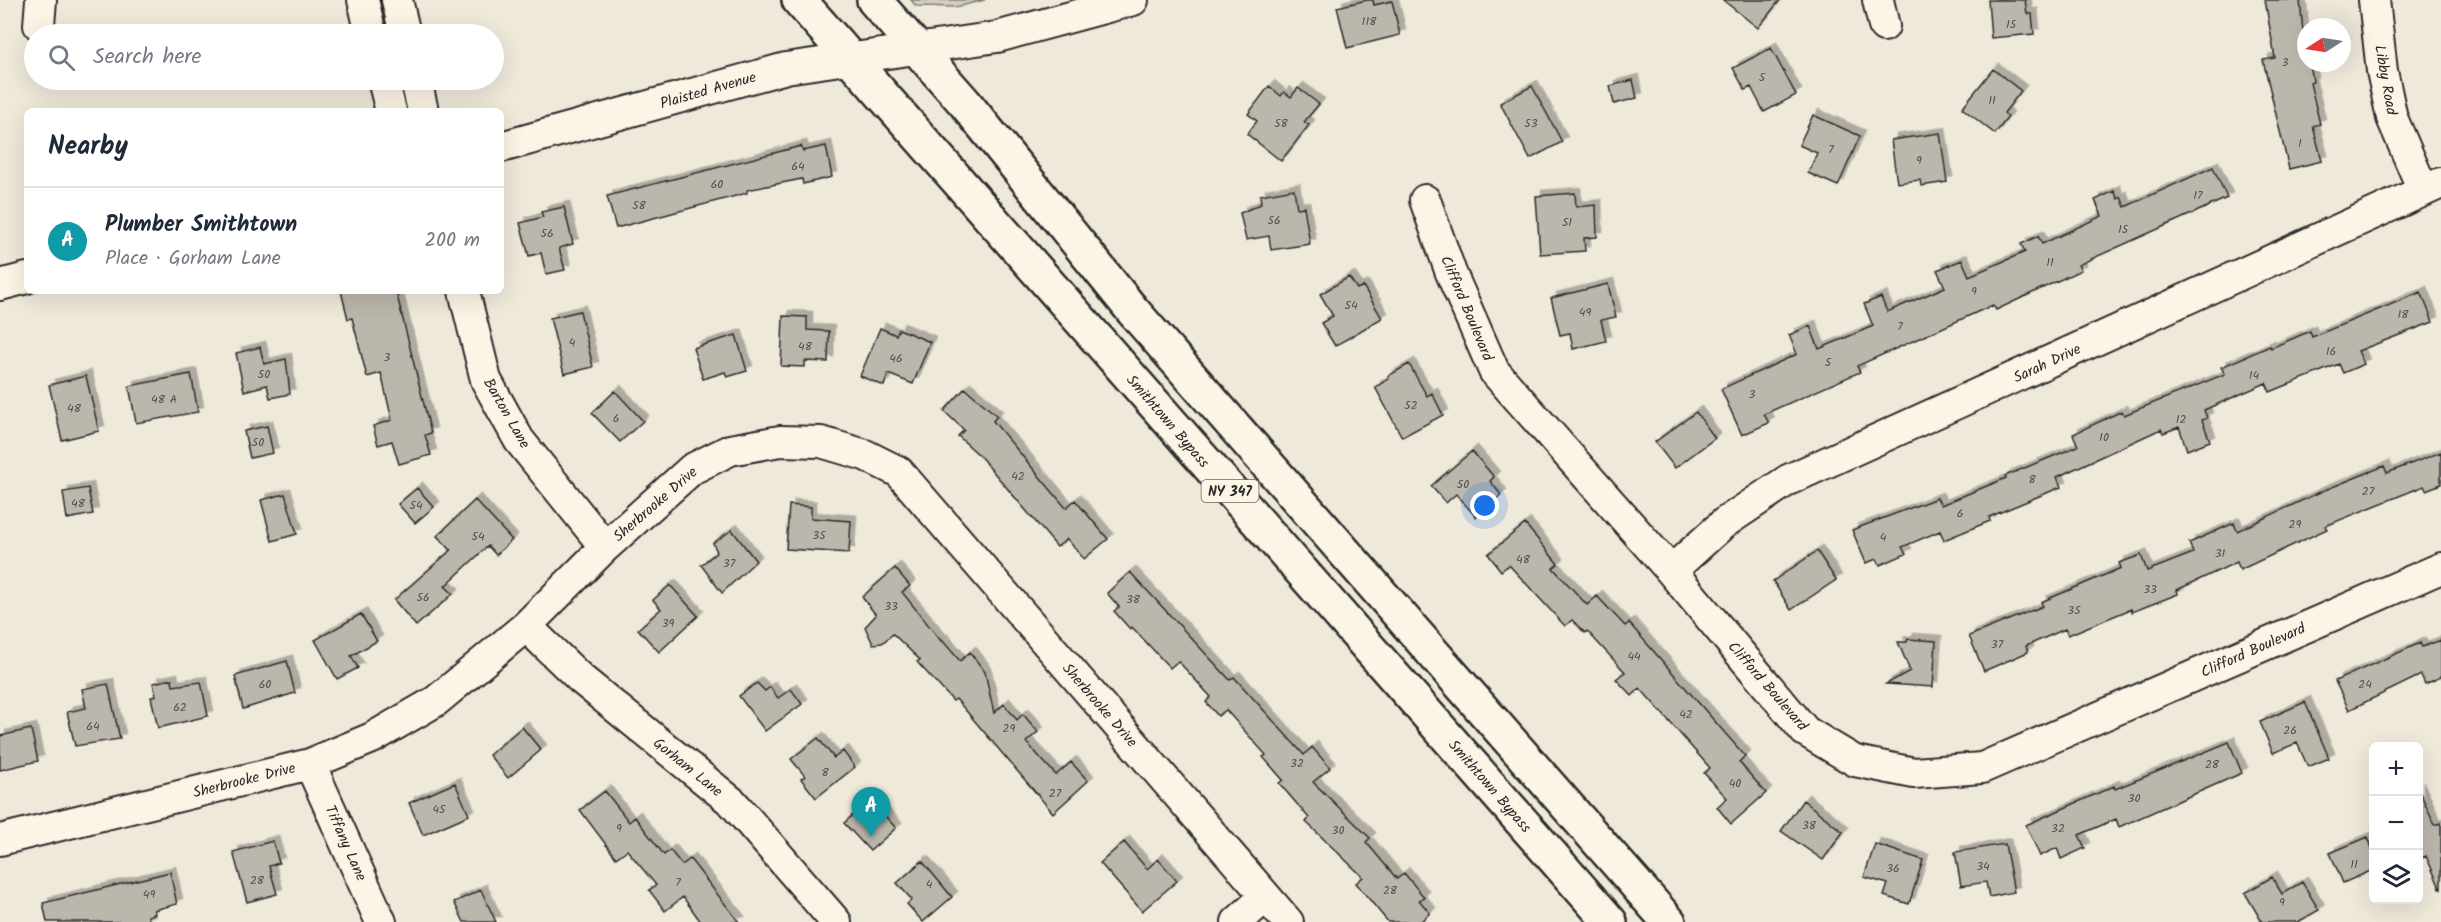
<!DOCTYPE html>
<html lang="en">
<head>
<meta charset="utf-8">
<style>
  body { margin:0; font-family:Kalam,sans-serif; background:#f6f6f7; color:#1f2937 }
  .controls { position:absolute; right:18px; bottom:18px; display:grid; overflow:hidden; border-radius:9px; box-shadow:0 6px 24px #0002 }
  .controls button { width:54px; height:54px; display:grid; place-items:center; padding:0; border:0; border-bottom:2px solid #e0e1e3; background:#fff; color:#1f2937; font:30px sans-serif }
  .compass { position:absolute; left:2297px; top:18px; width:54px; height:54px; border-radius:50%; background:#fff; box-shadow:0 6px 24px #0002; rotate:258deg }
  .you { position:absolute; left:1485px; top:506px; width:21px; height:21px; margin:-15px; border:4px solid #fff; border-radius:50%; background:#1a73e8; box-shadow:0 0 0 9px #1a73e833 }
  .badge { display:grid; place-items:center; width:39px; height:39px; border-radius:50%; background:#d1495b; color:#fff; font-size:20px; font-weight:700 }
  .pin { position:absolute; translate:-50% -50px; filter:drop-shadow(0 2px 3px #0008) }
  .pin::after { content:''; position:absolute; top:32px; width:21px; height:18px; background:inherit; clip-path:polygon(0 0,100% 0,50% 100%) }
  .list { margin:0; padding:0; list-style:none }
  h2 { display:flex; justify-content:space-between; align-items:center; height:78px; margin:0; padding:0 24px; font-size:26px }
  h2 small { font-size:20px; font-weight:400; color:#747a83 }
  .list li { display:grid; grid-template-columns:39px 1fr auto; gap:18px; align-items:center; box-sizing:border-box; height:108px; padding:0 24px; border-top:2px solid #e0e1e3 }
  .list b { display:block; font-size:22px; white-space:nowrap }
  .list p { margin:0; font-size:20px; white-space:nowrap; color:#747a83 }
  .list em { font-size:20px; font-style:normal; color:#747a83 }
  .icon { flex:none; width:33px; height:33px; fill:none; stroke:currentColor; stroke-width:2; stroke-linecap:round; stroke-linejoin:round }
  .map { position:relative; flex:none; width:2441px; height:922px; overflow:hidden }
  .search { position:absolute; background:#fff; box-shadow:0 6px 24px #0002; left:24px; top:24px; width:480px; height:66px; display:flex; align-items:center; gap:15px; box-sizing:border-box; padding:0 21px; border-radius:33px; color:#747a83; font-size:22px }
  .panel { position:absolute; background:#fff; box-shadow:0 6px 24px #0002; left:24px; top:108px; width:480px; height:186px; border-radius:9px }
  .map>svg:first-child { display:block }
</style>
</head>
<body>
<div class="map">
<svg width="2441" height="922" viewBox="0 0 2441 922">
  <defs>
    <filter id="shadow"><feDropShadow dx="5.5" dy="-5.5" stdDeviation="0" flood-color="#0004"/></filter>
  </defs>
  <rect width="100%" height="100%" fill="#efe9da"/>
  <filter id="ink" filterUnits="userSpaceOnUse"><feTurbulence type="fractalNoise" baseFrequency=".0167" numOctaves="2"/><feDisplacementMap in="SourceGraphic" scale="12" xChannelSelector="R" yChannelSelector="G"/><feConvolveMatrix kernelMatrix="1 2 1 2 8 2 1 2 1" color-interpolation-filters="sRGB"/></filter>
  <g filter="url(#ink)">
    <path fill="#d2cdc0" stroke="#7e7c76" stroke-width="1.5" d="M911 0H985L956 7 916 6Z"/>
    <path fill="#bcb7ac" stroke="#2b2b2b" stroke-width="1.5" filter="url(#shadow)" d="M1367 0H1373L1374 5 1392 1 1400 35 1347 48 1337 7Z
      M1723 0H1780L1758 28Z
      M1988 0H2025L2027 14H2032L2034 34 1991 38Z
      M2265 0H2300L2303 32 2306 31V63H2310L2313 82 2310 83 2320 124 2313 126 2322 161 2289 169 2263 60 2275 58Z
      M1771 48 1796 95 1764 112 1751 87 1745 90 1733 68Z
      M1993 69 2021 91 2004 113 2008 117 1995 134 1962 108Z
      M1633 80 1637 98 1614 104 1610 86Z
      M1269 86 1281 96 1284 92 1291 97 1298 88 1319 104 1304 122 1309 125 1281 161 1247 134 1257 121 1248 114Z
      M1532 86 1562 142 1530 159 1500 103Z
      M1813 115 1860 136 1838 186 1808 173 1817 153 1799 145Z
      M1940 133 1947 182 1921 186 1920 180 1897 183 1891 140Z
      M801 146 803 151 826 146 832 177 803 184 802 179 747 190V193L616 228 607 196Z
      M2213 167 2227 198 2078 265 2081 270 1996 310 1993 305 1857 366 1860 372 1764 414 1769 423 1742 435 1721 389 1797 354 1789 335 1810 326 1819 349 1873 326 1864 304 1881 297 1887 312 1945 287 1937 270 1962 260 1969 276 2025 252 2021 244 2038 236 2042 244 2102 216 2095 200 2114 191 2118 199 2121 197 2125 207Z
      M1294 189 1297 208 1304 207 1310 244 1271 250 1269 236 1246 240 1240 213 1261 204 1260 195Z
      M1575 193 1576 207 1596 205 1597 237 1584 238 1585 251 1540 254 1536 196Z
      M564 207 573 244 559 248 565 270 546 274 541 253 529 256 520 223 543 217 541 212Z
      M1349 277 1357 289 1363 286 1382 318 1335 346 1321 323 1333 316 1320 294Z
      M1608 284 1616 317 1601 320 1606 341 1573 349 1570 333 1560 335 1551 298Z
      M341 291H396L431 433 425 435 431 455 399 464 392 441 378 445 373 426 392 420 381 373 367 377 352 318 348 319Z
      M2421 292 2433 322 2358 351 2364 364 2343 373 2339 364 2270 392 2266 383 2204 410 2207 418 2202 420 2210 441 2187 450 2179 427 2163 433 2161 429 2057 477 2061 487 1989 517 1990 521 1944 540 1940 531 1902 547 1906 554 1880 565 1877 559 1866 563 1852 530 1937 498 1941 505 2006 478 2005 476 2078 446 2073 434 2122 411 2124 415 2225 374 2221 367 2270 346 2271 348 2310 331 2312 337Z
      M580 311 593 367 564 374 550 318Z
      M783 316 807 317V330L829 331 828 362 805 361V367L781 366Z
      M880 328 896 335 899 329 930 342 913 384 888 374 884 386 860 376Z
      M736 335 747 371 727 377 725 372 703 379 693 348Z
      M260 347 264 364 286 359 290 394 270 398 267 385 244 391 236 353Z
      M1409 364 1427 396 1432 393 1443 415 1402 437 1375 387 1389 379 1388 376Z
      M191 374 198 412 136 423 129 386Z
      M86 376 99 431 62 440 49 385Z
      M965 388 997 416 993 421 1066 508 1075 500 1108 539 1084 559 1067 539 1057 547 979 455 958 436 964 430 944 411Z
      M615 391 643 421 620 442 592 413Z
      M1696 412 1715 438 1675 468 1655 442Z
      M267 426 273 453 250 458 244 431Z
      M1472 451 1494 477 1490 481 1501 495 1476 517 1456 494 1446 503 1431 486Z
      M2441 452V484L2426 490 2424 486 2325 526 2327 529 2240 570 2237 562 2177 590 2178 594 2132 612 2131 609 2068 635 2065 629 2026 646 2028 652 1984 671 1969 636 2043 606 2041 602 2121 568 2119 563 2141 555 2147 571 2193 553 2189 543 2234 523 2237 531 2320 492 2384 466 2387 473Z
      M88 488 93 514 67 519 63 492Z
      M417 488 434 507 415 523 398 504Z
      M285 494 297 534 272 541 261 500Z
      M475 500 512 540 496 555 488 546 445 586 453 594 416 626 394 600 451 550 437 536Z
      M789 505 811 507V518L851 521 849 553 786 549Z
      M1525 524 1558 564 1553 568 1587 605 1597 596 1625 626 1629 623 1745 756 1739 762 1766 793 1731 824 1717 807 1727 798 1704 773 1710 768 1640 688 1632 696 1616 679 1625 672 1587 631 1585 633 1572 620 1565 626 1509 565 1501 571 1488 554Z
      M732 530 756 561 722 593 701 565 717 552 713 543Z
      M1817 551 1836 580 1791 610 1773 581Z
      M895 568 910 586 902 592 941 641 942 640 960 661 970 652 985 672 994 713 1004 704 1017 720 1023 714 1038 732 1026 742 1056 775 1071 762 1088 781 1053 813 956 699 953 701 917 662 920 660 893 634 882 643 873 644 865 627 876 615 862 597Z
      M1130 572 1230 680 1234 677 1304 755 1312 747 1330 768 1313 782 1370 838 1366 842 1397 879 1404 873 1424 897 1419 900 1430 913 1420 922H1388L1356 883 1363 877 1306 822 1309 818 1279 783 1283 780 1263 757 1266 755 1226 710 1218 716 1206 702 1211 697 1178 661 1170 668 1132 627 1130 629 1114 611 1119 607 1107 593Z
      M670 585 698 616 659 652 638 629 661 609 653 600Z
      M361 614 377 641 351 656 358 668 337 679 315 640Z
      M1908 639 1936 641 1933 687 1886 684 1910 671 1898 642H1907Z
      M2441 640V677L2425 684 2421 675 2349 710 2335 681 2420 643 2422 647Z
      M287 661 295 693 243 709 235 676Z
      M172 679 173 686 201 682 208 716 158 728 151 697 156 696 153 683Z
      M757 683 765 691 770 687 778 698 791 689 802 704 765 731 739 696Z
      M108 684 120 739 75 746 67 712 86 708 82 689Z
      M2305 702 2329 758 2308 767 2297 743 2273 753 2260 722Z
      M522 727 541 750 508 778 489 755Z
      M31 729 38 761 0 770V736Z
      M818 738 834 758 843 751 855 767 816 798 801 779 805 776 791 759Z
      M2229 742 2242 773 2119 827 2116 819 2079 835 2085 848 2061 859 2057 848 2040 856 2026 825 2114 786 2115 789Z
      M455 783 469 815 423 835 409 803Z
      M2418 788 2435 825 2441 823V890L2426 856 2418 860Z
      M605 791 629 822 635 817 664 855 670 850 682 865 690 859 739 922H701L683 897 665 911 649 890 656 885 627 850 616 858 580 810Z
      M870 800 896 828 870 851 844 823Z
      M1803 800 1843 832 1823 860 1781 831Z
      M2368 837 2373 851V870L2343 883 2330 853Z
      M273 841 279 863 269 866 277 894 247 902 233 852Z
      M1124 842 1147 869 1158 859 1177 881 1142 911 1100 863Z
      M1875 844 1923 860 1909 904 1884 896 1888 884 1864 877Z
      M2005 844 2014 892 1989 897 1986 882 1961 886 1955 852Z
      M922 861 952 897 923 922 907 904 912 900 897 883Z
      M170 872 177 904 154 910 155 914 148 916 150 922H47L43 903Z
      M2272 877 2282 894 2302 882 2319 910 2298 922H2262L2245 893Z
      M481 890 496 922H464L454 902Z"/>
    <g fill="none" stroke-linecap="round" stroke-linejoin="round">
      <g stroke="#2b2b2b" stroke-width="34">
        <path id="minor" d="M363 0 371 34
          M397 0 405 34
          M1878 0 1884 26
          M2374 0 2382 71 2392 118 2423 190
          M39 25 41 0
          M383 80 391 111
          M416 80 423 111
          M501 147 786 68 997 37 1133 0
          M1425 200 1451 273 1494 371 1671 571 1805 731 1855 761 1914 773 1982 768 2441 568
          M0 285 27 278
          M464 291 486 380 519 440 605 547
          M1671 571 1724 523 1788 480 2441 183
          M526 626 581 679 733 803 836 922
          M310 764 381 922
          M0 840 310 764 372 738 436 701 526 626 605 547 692 469 730 450 780 441 821 442 865 455 899 472 1288 922
          M1237 922 1265 897"/>
      </g>
      <g stroke="#2b2b2b" stroke-width="38">
        <path id="highway" d="M799 0 1610 922
          M874 0 965 103 1133 311 1669 922"/>
      </g>
      <use href="#minor" stroke="#fcf5e5" stroke-width="30"/>
      <use href="#highway" stroke="#fcf5e5" stroke-width="33"/>
    </g>
  </g>
  <g text-anchor="middle" stroke-width="4.5" stroke-linejoin="round" paint-order="stroke">
    <g font-size="12" fill="#4f4e4b">
      <text x="1369" y="25">118</text>
      <text x="2011" y="28">15</text>
      <text x="2285" y="66">3</text>
      <text x="1762" y="81">5</text>
      <text x="1992" y="104">11</text>
      <text x="1281" y="127">58</text>
      <text x="1531" y="127">53</text>
      <text x="2300" y="147">1</text>
      <text x="1831" y="153">7</text>
      <text x="1919" y="164">9</text>
      <text x="798" y="170">64</text>
      <text x="717" y="188">60</text>
      <text x="2198" y="199">17</text>
      <text x="639" y="209">58</text>
      <text x="1274" y="224">56</text>
      <text x="1567" y="226">51</text>
      <text x="2123" y="233">15</text>
      <text x="547" y="237">56</text>
      <text x="2050" y="266">11</text>
      <text x="1974" y="295">9</text>
      <text x="1351" y="309">54</text>
      <text x="1585" y="316">49</text>
      <text x="2403" y="318">18</text>
      <text x="1900" y="330">7</text>
      <text x="572" y="346">4</text>
      <text x="805" y="350">48</text>
      <text x="2331" y="355">16</text>
      <text x="387" y="361">3</text>
      <text x="896" y="362">46</text>
      <text x="1828" y="366">5</text>
      <text x="264" y="378">50</text>
      <text x="2254" y="379">14</text>
      <text x="1752" y="398">3</text>
      <text x="164" y="403">48 A</text>
      <text x="1411" y="409">52</text>
      <text x="74" y="412">48</text>
      <text x="616" y="422">6</text>
      <text x="2181" y="423">12</text>
      <text x="2104" y="441">10</text>
      <text x="258" y="446">50</text>
      <text x="1018" y="480">42</text>
      <text x="2032" y="483">8</text>
      <text x="1463" y="488">50</text>
      <text x="2368" y="495">27</text>
      <text x="78" y="507">48</text>
      <text x="416" y="509">54</text>
      <text x="1960" y="517">6</text>
      <text x="2295" y="528">29</text>
      <text x="819" y="539">35</text>
      <text x="478" y="540">54</text>
      <text x="1883" y="541">4</text>
      <text x="2220" y="557">31</text>
      <text x="1523" y="563">48</text>
      <text x="729" y="567">37</text>
      <text x="2150" y="593">33</text>
      <text x="423" y="601">56</text>
      <text x="1133" y="603">38</text>
      <text x="891" y="610">33</text>
      <text x="2074" y="614">35</text>
      <text x="668" y="627">39</text>
      <text x="1997" y="648">37</text>
      <text x="1634" y="660">44</text>
      <text x="265" y="688">60</text>
      <text x="2365" y="688">24</text>
      <text x="180" y="711">62</text>
      <text x="1686" y="718">42</text>
      <text x="93" y="730">64</text>
      <text x="1009" y="732">29</text>
      <text x="2290" y="734">26</text>
      <text x="1297" y="767">32</text>
      <text x="2212" y="768">28</text>
      <text x="825" y="776">8</text>
      <text x="1735" y="787">40</text>
      <text x="1055" y="797">27</text>
      <text x="2134" y="802">30</text>
      <text x="439" y="813">45</text>
      <text x="1809" y="829">38</text>
      <text x="619" y="832">9</text>
      <text x="2058" y="832">32</text>
      <text x="1338" y="834">30</text>
      <text x="2354" y="868">11</text>
      <text x="1983" y="870">34</text>
      <text x="1893" y="872">36</text>
      <text x="257" y="884">28</text>
      <text x="678" y="886">7</text>
      <text x="929" y="888">4</text>
      <text x="1390" y="894">28</text>
      <text x="149" y="898">49</text>
      <text x="2282" y="906">9</text>
    </g>
    <rect fill="#fcf5e5" stroke="#6a6863" stroke-width="1.5" x="1201.5" y="480" width="57" height="22" rx="4.5"/>
    <g font-size="14" font-weight="bold" fill="#2b2b2b">
      <text x="1230" y="496">NY 347</text>
    </g>
    <g font-size="15" fill="#2b2b2b" stroke="#fcf5e5">
      <text transform="translate(2386 80) rotate(80)" y="5">Libby Road</text>
      <text transform="translate(708 90) rotate(-16)" y="5">Plaisted Avenue</text>
      <text transform="translate(1467 308) rotate(67)" y="5">Clifford Boulevard</text>
      <text transform="translate(2047 363) rotate(-25)" y="5">Sarah Drive</text>
      <text transform="translate(507 413) rotate(60)" y="5">Barton Lane</text>
      <text transform="translate(1168 421) rotate(49)" y="5">Smithtown Bypass</text>
      <text transform="translate(655 504) rotate(-41)" y="5">Sherbrooke Drive</text>
      <text transform="translate(2253 650) rotate(-24)" y="5">Clifford Boulevard</text>
      <text transform="translate(1768 686) rotate(49)" y="5">Clifford Boulevard</text>
      <text transform="translate(1100 705) rotate(49)" y="5">Sherbrooke Drive</text>
      <text transform="translate(688 767) rotate(39)" y="5">Gorham Lane</text>
      <text transform="translate(244 780) rotate(-14)" y="5">Sherbrooke Drive</text>
      <text transform="translate(1490 786) rotate(49)" y="5">Smithtown Bypass</text>
      <text transform="translate(346 843) rotate(66)" y="5">Tiffany Lane</text>
    </g>
  </g>
</svg>
<div class="controls">
<button>+</button>
<button>−</button>
<button><svg class="icon" aria-label="layers" viewBox="0 0 24 24"><path d="M12 4l9 5-9 5-9-5zM3 14l9 5 9-5"/></svg></button>
</div>
<svg class="compass" viewBox="-18 -18 36 36"><path d="M0-13l5 13h-10z" fill="#e53935"/><path d="M0 13l5-13h-10z" fill="#747a83"/></svg>
<div class="you"></div>
<div class="pin badge" style="left:871px;top:837px;background:#0f9aa8">A</div>
<div class="search"><svg class="icon" aria-label="search" viewBox="0 0 24 24"><circle cx="10" cy="10" r="6"/><path d="M15 15l6 6"/></svg>Search here</div>
<section class="panel">
<h2>Nearby<small></small></h2>
<ul class="list">
<li><span class="badge" style="background:#0f9aa8">A</span><div><b>Plumber Smithtown</b><p>Place · Gorham Lane</p></div><em>200 m</em></li>
</ul>
</section>
</div>
</body>
</html>
